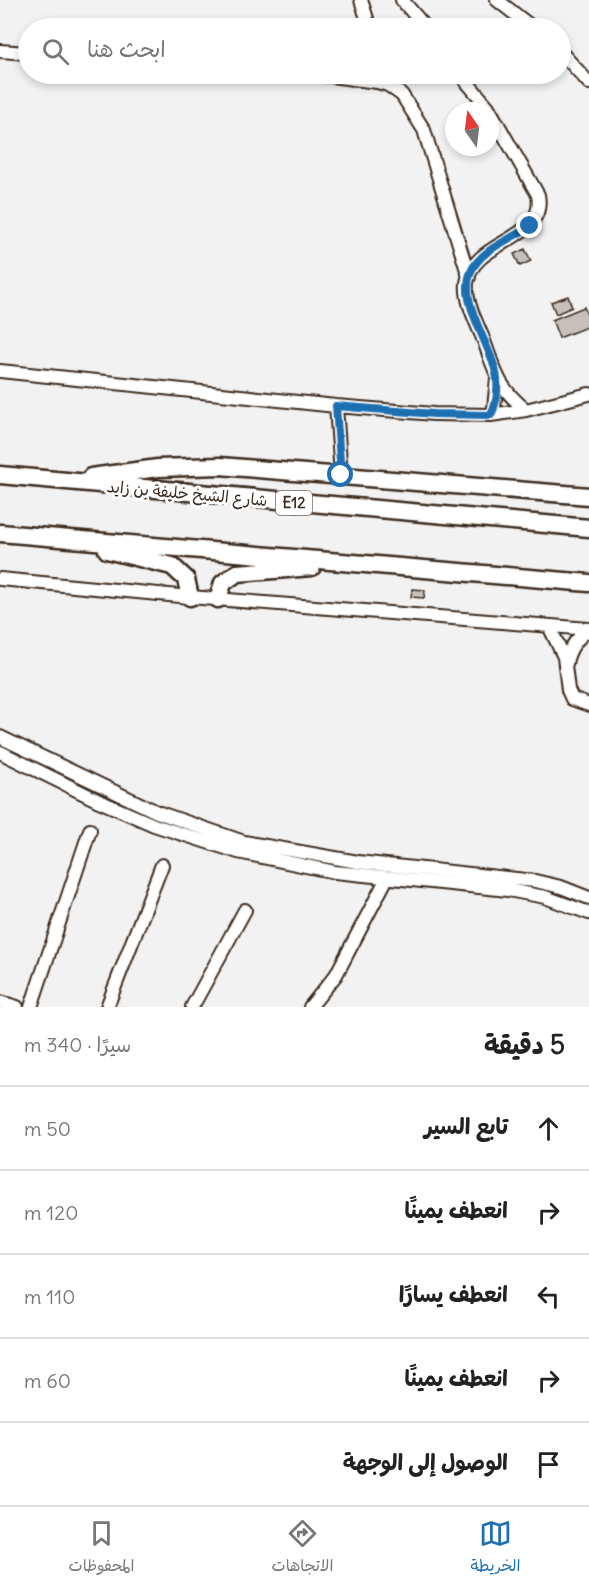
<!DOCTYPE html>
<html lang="ar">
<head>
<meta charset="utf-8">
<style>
  body { margin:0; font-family:Delius,"Playpen Sans Arabic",sans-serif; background:#f2f2f2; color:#222; direction:rtl }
  .compass { position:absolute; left:445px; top:102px; width:54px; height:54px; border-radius:50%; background:#fff; box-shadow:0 3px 9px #0003; rotate:346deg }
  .stop { position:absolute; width:18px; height:18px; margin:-14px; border:4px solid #1f6fb2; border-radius:50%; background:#fff }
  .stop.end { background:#1f6fb2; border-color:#fff; box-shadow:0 2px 6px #0008 }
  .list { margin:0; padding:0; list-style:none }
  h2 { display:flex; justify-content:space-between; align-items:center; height:78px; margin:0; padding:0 24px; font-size:26px }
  h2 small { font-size:20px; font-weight:400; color:#767676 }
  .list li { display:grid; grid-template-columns:39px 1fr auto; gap:18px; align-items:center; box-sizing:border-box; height:84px; padding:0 24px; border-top:2px solid #e0e0e0 }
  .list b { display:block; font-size:22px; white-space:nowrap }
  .list em { font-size:20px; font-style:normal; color:#767676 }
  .icon { flex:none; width:33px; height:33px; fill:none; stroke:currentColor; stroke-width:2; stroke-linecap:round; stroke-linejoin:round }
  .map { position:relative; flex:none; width:589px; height:1007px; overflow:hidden; direction:ltr }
  .search { position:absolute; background:#fff; box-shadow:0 3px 9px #0003; left:18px; right:18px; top:18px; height:66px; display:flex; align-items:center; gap:15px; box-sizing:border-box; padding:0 21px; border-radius:33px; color:#767676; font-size:22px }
  .sheet { height:498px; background:#fff }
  nav { display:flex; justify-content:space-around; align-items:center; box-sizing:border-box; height:84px; border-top:2px solid #e0e0e0; background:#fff; font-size:16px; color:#767676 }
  nav a { display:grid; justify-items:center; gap:3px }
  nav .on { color:#1f6fb2 }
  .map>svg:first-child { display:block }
</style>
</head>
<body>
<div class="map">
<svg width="589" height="1007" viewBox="0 0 589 1007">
  <rect width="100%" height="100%" fill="#f3f2f2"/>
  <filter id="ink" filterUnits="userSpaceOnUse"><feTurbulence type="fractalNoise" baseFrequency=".0167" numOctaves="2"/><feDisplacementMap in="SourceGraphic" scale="12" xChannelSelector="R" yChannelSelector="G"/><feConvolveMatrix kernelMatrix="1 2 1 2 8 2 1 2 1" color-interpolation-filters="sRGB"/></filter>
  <g filter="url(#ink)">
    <path fill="#c6c0bd" stroke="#3b2a1e" stroke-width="1.5" d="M525 249 531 261 520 266 514 254Z
      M568 296 572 307 556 314 551 302Z
      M584 307 589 320V326L559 338 552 320Z
      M412 589 425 590 424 598 411 597Z"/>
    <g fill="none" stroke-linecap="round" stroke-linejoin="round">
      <g stroke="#3b2a1e" stroke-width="16">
        <path id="minor" d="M361 0 370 28
          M402 0 426 28
          M497 0 533 28
          M0 51 28 53
          M560 51 589 83
          M316 74 377 82 388 85 402 95 424 130 469 277
          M460 74 488 107 538 195C547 242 472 239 467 283 465 302 477 323 484 341 496 374 498 387 526 410
          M0 371 336 406 434 414 491 415 526 410 589 394
          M336 406 341 475
          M491 415 494 408 497 378
          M0 579 190 597 589 629
          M549 626 564 657 568 690 572 699 589 705
          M566 664C568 649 577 638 589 629
          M0 737 157 812 244 842 358 862 535 881 561 887 589 898
          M0 752 99 801 154 825 238 852 335 872 508 890 545 897 589 913
          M0 1002 17 1007
          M31 1007 90 830
          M107 1007 162 865
          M192 1007 245 910
          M310 1007 336 975 387 878"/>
      </g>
      <g stroke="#3b2a1e" stroke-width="21">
        <path id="highway" d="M0 475 589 528
          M91 477 158 468 220 466 589 496
          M0 533 589 583
          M107 550 172 566 186 579 190 597
          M218 599 223 583 237 573 312 567"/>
      </g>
      <use href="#minor" stroke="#fff" stroke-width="12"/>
      <use href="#highway" stroke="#fff" stroke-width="16"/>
    </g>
  </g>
  <g fill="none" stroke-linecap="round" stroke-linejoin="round" filter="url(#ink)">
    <path stroke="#1f6fb2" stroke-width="8" d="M341 475 336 406 434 414 491 415C496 405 498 391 497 379 494 345 449 294 477 262 490 246 513 238 530 226"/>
  </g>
  <g text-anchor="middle" stroke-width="6" stroke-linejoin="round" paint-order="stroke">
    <rect fill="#fff" stroke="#766a62" stroke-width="1.5" x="276" y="491" width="36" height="24" rx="4.5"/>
    <g font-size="15" font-weight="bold" fill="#3b2a1e">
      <text x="294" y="508">E12</text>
    </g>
    <g font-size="16" fill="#3b2a1e" stroke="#fff">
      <text transform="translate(187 493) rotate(5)" y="6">شارع الشيخ خليفة بن زايد</text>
    </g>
  </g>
</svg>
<svg class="compass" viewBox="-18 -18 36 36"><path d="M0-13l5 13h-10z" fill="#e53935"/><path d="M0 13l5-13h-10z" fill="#767676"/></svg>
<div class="stop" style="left:341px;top:475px"></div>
<div class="stop end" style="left:530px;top:226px"></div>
<div class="search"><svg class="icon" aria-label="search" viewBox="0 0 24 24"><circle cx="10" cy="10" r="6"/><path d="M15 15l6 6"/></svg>ابحث هنا</div>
</div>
<section class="sheet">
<h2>5 دقيقة<small>سيرًا · 340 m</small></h2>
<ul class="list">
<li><svg class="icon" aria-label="ahead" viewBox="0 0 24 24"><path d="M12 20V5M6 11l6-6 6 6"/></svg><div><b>تابع السير</b></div><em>50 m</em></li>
<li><svg class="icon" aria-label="right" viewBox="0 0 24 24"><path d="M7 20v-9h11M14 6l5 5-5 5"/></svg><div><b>انعطف يمينًا</b></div><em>120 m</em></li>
<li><svg class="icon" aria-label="left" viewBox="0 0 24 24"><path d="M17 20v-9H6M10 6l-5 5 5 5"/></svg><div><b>انعطف يسارًا</b></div><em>110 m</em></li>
<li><svg class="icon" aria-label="right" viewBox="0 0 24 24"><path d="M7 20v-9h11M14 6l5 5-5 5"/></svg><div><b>انعطف يمينًا</b></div><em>60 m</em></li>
<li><svg class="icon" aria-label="arrive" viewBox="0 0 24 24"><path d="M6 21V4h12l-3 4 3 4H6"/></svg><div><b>الوصول إلى الوجهة</b></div></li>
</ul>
</section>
<nav>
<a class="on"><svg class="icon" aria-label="map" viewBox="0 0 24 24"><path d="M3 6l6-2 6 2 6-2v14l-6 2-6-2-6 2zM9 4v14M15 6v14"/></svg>الخريطة</a>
<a><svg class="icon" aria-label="directions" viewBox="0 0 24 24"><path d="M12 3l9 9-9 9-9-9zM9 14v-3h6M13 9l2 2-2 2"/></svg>الاتجاهات</a>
<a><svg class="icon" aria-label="saved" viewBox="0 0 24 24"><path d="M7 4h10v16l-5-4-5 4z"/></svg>المحفوظات</a>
</nav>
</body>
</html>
